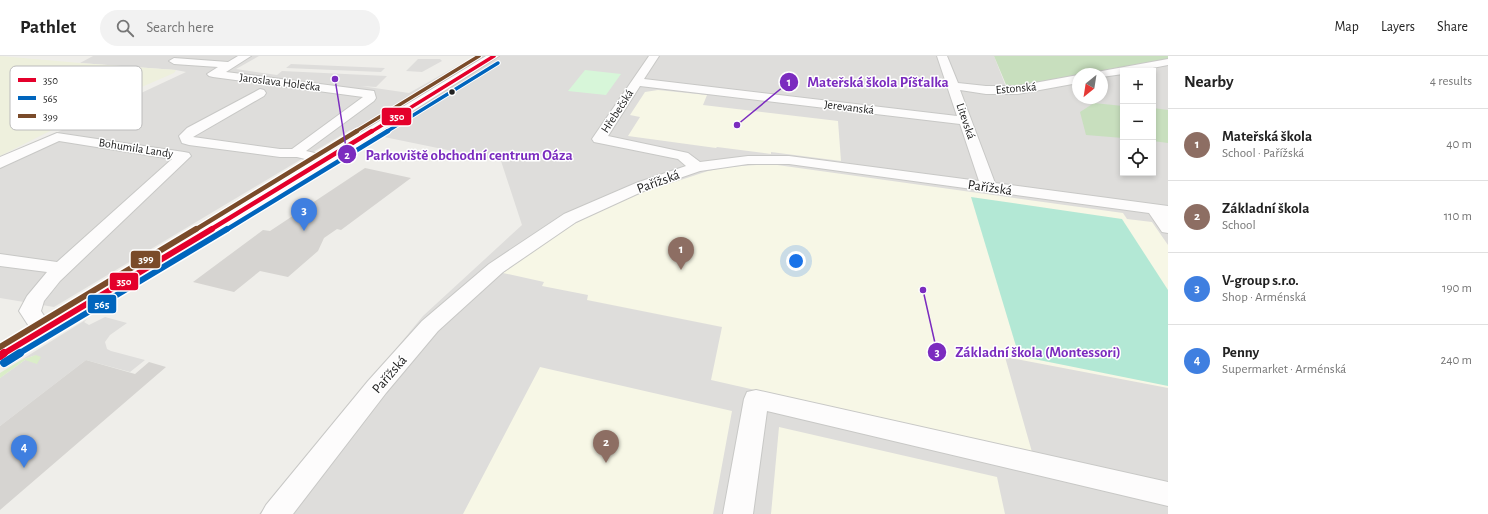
<!DOCTYPE html>
<html lang="en">
<head>
<meta charset="utf-8">
<style>
  body { margin:0; font-family:"Alegreya Sans",sans-serif; background:#f2f2f2; color:#222 }
  .controls { position:absolute; right:12px; top:12px; display:grid; overflow:hidden; border-radius:0px; box-shadow:0 2px 6px #0003 }
  .controls button { width:36px; height:36px; display:grid; place-items:center; padding:0; border:0; border-bottom:1px solid #e0e0e0; background:#fff; color:#222; font:20px sans-serif }
  .compass { position:absolute; left:1072px; top:12px; width:36px; height:36px; border-radius:50%; background:#fff; box-shadow:0 2px 6px #0003; rotate:210deg }
  .you { position:absolute; left:796px; top:205px; width:14px; height:14px; margin:-10px; border:3px solid #fff; border-radius:50%; background:#1a73e8; box-shadow:0 0 0 6px #1a73e833 }
  .badge { display:grid; place-items:center; width:26px; height:26px; border-radius:50%; background:#0b8043; color:#fff; font-size:13px; font-weight:700 }
  .pin { position:absolute; translate:-50% -33px; filter:drop-shadow(0 1px 2px #0008) }
  .pin::after { content:''; position:absolute; top:21px; width:14px; height:12px; background:inherit; clip-path:polygon(0 0,100% 0,50% 100%) }
  .list { margin:0; padding:0; list-style:none }
  h2 { display:flex; justify-content:space-between; align-items:center; height:52px; margin:0; padding:0 16px; font-size:17px }
  h2 small { font-size:13px; font-weight:400; color:#767676 }
  .list li { display:grid; grid-template-columns:26px 1fr auto; gap:12px; align-items:center; box-sizing:border-box; height:72px; padding:0 16px; border-top:1px solid #e0e0e0 }
  .list b { display:block; font-size:15px; white-space:nowrap }
  .list p { margin:0; font-size:13px; white-space:nowrap; color:#767676 }
  .list em { font-size:13px; font-style:normal; color:#767676 }
  .icon { flex:none; width:22px; height:22px; fill:none; stroke:currentColor; stroke-width:2; stroke-linecap:round; stroke-linejoin:round }
  .map { position:relative; flex:none; width:1168px; height:458px; overflow:hidden }
  header { display:flex; align-items:center; gap:24px; box-sizing:border-box; height:56px; padding:0 20px; background:#fff; border-bottom:1px solid #e0e0e0 }
  header strong { font-size:19px }
  nav { display:flex; gap:22px; margin-inline-start:auto; font-size:14px }
  .search { width:280px; height:36px; background:#f2f2f2; display:flex; align-items:center; gap:10px; box-sizing:border-box; padding:0 14px; border-radius:22px; color:#767676; font-size:15px }
  main { display:flex }
  aside { flex:1; background:#fff }
  .map>svg:first-child { display:block }
</style>
</head>
<body>
<header>
<strong>Pathlet</strong>
<div class="search"><svg class="icon" aria-label="search" viewBox="0 0 24 24"><circle cx="10" cy="10" r="6"/><path d="M15 15l6 6"/></svg>Search here</div>
<nav><a>Map</a><a>Layers</a><a>Share</a></nav>
</header>
<main>
<div class="map">
<svg width="1168" height="458" viewBox="0 0 1168 458">
  <rect width="100%" height="100%" fill="#efeeea"/>
  <path fill="#dedddb" fill-rule="evenodd" d="M93 0H259L236 13 277 19 282 15 387 20 376 31 361 30 409 37 475 0H994L1006 31 1078 21V42H1102V18H1094L1168 4V458H259L423 260 522 169 501 105 350 74 54 251 0 242V103L186 16 176 14 80 7ZM1123 15H1153V117H1123Z
    M418 3H440L442 5 422 16 406 15Z
    M291 8 385 12 381 16 286 12Z
    M105 261 127 267 110 279 105 286 107 293 111 295 145 304 130 316 86 304 0 370V322L25 304 36 299 21 304 87 263 84 266 89 269Z"/>
  <path fill="#f7f7e6" d="M658 34 707 39 703 49 838 65 841 105 771 96V98L717 91 716 92 628 80 640 61 630 59 645 36Z
    M770 108 1123 157 1127 163 1152 166 1168 189V332L1005 301 1032 396 711 324 722 271 587 244 588 239 542 230 544 226 503 217 553 181 578 166 608 150 632 140 708 115 727 111Z
    M540 311 732 355 713 458H463Z
    M779 371 997 421 1005 458H771Z"/>
  <path fill="#eef0dd" d="M0 0 80 7 176 14 174 17 68 63 59 64 62 65V69L0 100Z"/>
  <path fill="#daedc8" d="M36 299 41 301 37 308 25 304 0 322V317L21 304Z"/>
  <path fill="#c8dfbe" d="M994 0H1168V4L1094 18H1078V21L1017 33 1007 31Z
    M1094 47 1123 50V82L1086 79 1080 56Z
    M1153 52 1168 54V87L1153 85Z"/>
  <path fill="#d7f6d9" d="M585 14 621 18 606 39 568 35Z"/>
  <path fill="#b3e8d5" d="M971 141 1122 163 1168 234V330L1019 300Z"/>
  <path fill="#d6d4d1" d="M365 112 411 122 341 174 337 173 324 182 318 195 288 221 260 215 234 236 193 226 263 174 270 175Z
    M86 304 135 318 149 306 166 311 0 454V370Z"/>
  <g fill="none" stroke-linecap="round" stroke-linejoin="round">
    <g stroke="#c8c8c6" stroke-width="2">
      <path id="street" d="M238 0H251L226 16 374 35 376 42 374 45 306 95 324 99 486 0H499L331 107 51 280 8 306 0 308V290L30 272 19 255 27 240 47 216 0 210V198L57 206 172 103 59 85 0 112V101L57 77 184 96 189 97 191 100 60 225 44 245 41 255 46 263 313 105 297 101H280L189 89 182 87 179 80 187 72 260 33 264 34 266 37 264 40 193 81 280 93H292L363 41 213 21 209 20 207 18 218 11 174 8 169 5 174 2 228 6Z
        M649 0H659L644 23 957 60 937 0H947L958 27 986 30H1018L1078 19V27L1018 38H986L960 34 995 127 1168 150V177L1162 176 1149 157 789 108H748L700 115 648 133 576 166 503 216 438 275 386 337 293 458H261L266 449 368 325 422 265 489 208 564 158 636 127 686 110 678 103 599 87 594 86 592 83ZM640 30 960 68 979 125 789 100H748L700 106 688 97 608 80Z
        M1168 3V9L1137 15H1123V18L1102 21V18H1096L1098 16 1102 15Z
        M756 334 1168 426V450L767 355 753 458H723L744 343 747 336Z"/>
    </g>
    <use href="#street" fill="#fdfcfc" fill-rule="evenodd"/>
    <g stroke="#fff" stroke-width="5.5">
      <path id="bus-1-far3" d="M371 76 494 0"/>
    </g>
    <g stroke="#fff" stroke-width="7">
      <path id="bus-1-far2" d="M210 174 372 75"/>
    </g>
    <g stroke="#fff" stroke-width="9">
      <path id="bus-1-far1" d="M3 298 212 173"/>
    </g>
    <g stroke="#fff" stroke-width="10">
      <path id="bus-1" d="M0 300 4 297"/>
    </g>
    <g stroke="#fff" stroke-width="5.5">
      <path id="bus-2-far3" d="M386 76 498 7"/>
    </g>
    <g stroke="#fff" stroke-width="7">
      <path id="bus-2-far2" d="M226 174 388 75"/>
    </g>
    <g stroke="#fff" stroke-width="9">
      <path id="bus-2-far1" d="M18 298 227 173"/>
    </g>
    <g stroke="#fff" stroke-width="10">
      <path id="bus-2" d="M4 307 20 297"/>
    </g>
    <g stroke="#fff" stroke-width="5.5">
      <path id="bus-3-far2" d="M355 76 479 0"/>
    </g>
    <g stroke="#fff" stroke-width="7">
      <path id="bus-3-far1" d="M195 174 357 75"/>
    </g>
    <g stroke="#fff" stroke-width="9">
      <path id="bus-3" d="M0 291 196 173"/>
    </g>
    <use href="#bus-1-far3" stroke="#e4002b" stroke-width="3.5"/>
    <use href="#bus-1-far2" stroke="#e4002b" stroke-width="4.5"/>
    <use href="#bus-1-far1" stroke="#e4002b" stroke-width="6"/>
    <use href="#bus-1" stroke="#e4002b" stroke-width="8"/>
    <use href="#bus-2-far3" stroke="#0065bd" stroke-width="3.5"/>
    <use href="#bus-2-far2" stroke="#0065bd" stroke-width="4.5"/>
    <use href="#bus-2-far1" stroke="#0065bd" stroke-width="6"/>
    <use href="#bus-2" stroke="#0065bd" stroke-width="8"/>
    <use href="#bus-3-far2" stroke="#7a4b2a" stroke-width="3.5"/>
    <use href="#bus-3-far1" stroke="#7a4b2a" stroke-width="4.5"/>
    <use href="#bus-3" stroke="#7a4b2a" stroke-width="6"/>
  </g>
  <circle fill="#212121" stroke="#fff" stroke-width="1.5" cx="452" cy="36" r="3.5"/>
  <g text-anchor="middle" stroke-width="3" stroke-linejoin="round" paint-order="stroke">
    <g font-size="12" fill="#212121" stroke="#fff">
      <text transform="translate(280 26) rotate(7)" y="4">Jaroslava Holečka</text>
      <text transform="translate(1016 32) rotate(-5)" y="4">Estonská</text>
      <text transform="translate(849 51) rotate(7)" y="4">Jerevanská</text>
      <text transform="translate(617 55) rotate(-57)" y="4">Hřebečská</text>
      <text transform="translate(966 65) rotate(71)" y="4">Litevská</text>
      <text transform="translate(136 92) rotate(9)" y="4">Bohumila Landy</text>
    </g>
    <g font-size="14" fill="#212121" stroke="#fff">
      <text transform="translate(658 125) rotate(-20)" y="5">Pařížská</text>
      <text transform="translate(990 131) rotate(8)" y="5">Pařížská</text>
      <text transform="translate(389 318) rotate(-49)" y="5">Pařížská</text>
    </g>
  </g>
  <rect x="10" y="10" width="132" height="64" rx="6" fill="#fff" stroke="#bcbcbc" stroke-width="1"/>
  <rect x="18" y="22" width="18" height="4" fill="#e4002b"/>
  <rect x="18" y="40" width="18" height="4" fill="#0065bd"/>
  <rect x="18" y="58" width="18" height="4" fill="#7a4b2a"/>
  <g font-size="11" fill="#212121">
    <text x="43" y="28">350</text>
    <text x="43" y="46">565</text>
    <text x="43" y="64">399</text>
  </g>
  <path fill="none" stroke="#7b2cbf" stroke-width="1.5" d="M737 69L789 26M335 23L347 98M923 234L937 296"/>
  <g fill="#7b2cbf" stroke="#fff" stroke-width="1.5">
    <circle cx="737" cy="69" r="4"/>
    <circle cx="335" cy="23" r="4"/>
    <circle cx="923" cy="234" r="4"/>
    <circle cx="789" cy="26" r="10"/>
    <circle cx="347" cy="98" r="10"/>
    <circle cx="937" cy="296" r="10"/>
  </g>
  <g font-size="12" text-anchor="middle" font-weight="bold" fill="#fff">
    <text x="789" y="30">1</text>
    <text x="347" y="103">2</text>
    <text x="937" y="300">3</text>
  </g>
  <g font-size="15" text-anchor="middle" font-weight="bold" fill="#7b2cbf" stroke="#fff" stroke-width="3" stroke-linejoin="round" paint-order="stroke">
    <text x="878" y="31">Mateřská škola Píšťalka</text>
    <text x="469" y="104">Parkoviště obchodní centrum Oáza</text>
    <text x="1038" y="301">Základní škola (Montessori)</text>
  </g>
  <g stroke="#fff" stroke-width="1.5">
    <rect x="381" y="51" width="31" height="19" rx="4" fill="#e4002b"/>
    <rect x="130" y="194" width="31" height="19" rx="4" fill="#7a4b2a"/>
    <rect x="109" y="216" width="30" height="19" rx="4" fill="#e4002b"/>
    <rect x="87" y="238" width="30" height="20" rx="4" fill="#0065bd"/>
  </g>
  <g font-size="11" text-anchor="middle" font-weight="bold" fill="#fff">
    <text x="397" y="64">350</text>
    <text x="146" y="207">399</text>
    <text x="124" y="229">350</text>
    <text x="102" y="252">565</text>
  </g>
</svg>
<div class="controls">
<button>+</button>
<button>−</button>
<button><svg class="icon" aria-label="locate" viewBox="0 0 24 24"><circle cx="12" cy="12" r="6"/><path d="M12 2v4M12 18v4M2 12h4M18 12h4"/></svg></button>
</div>
<svg class="compass" viewBox="-18 -18 36 36"><path d="M0-13l5 13h-10z" fill="#e53935"/><path d="M0 13l5-13h-10z" fill="#767676"/></svg>
<div class="you"></div>
<div class="pin badge" style="left:681px;top:214px;background:#8d6e63">1</div>
<div class="pin badge" style="left:606px;top:407px;background:#8d6e63">2</div>
<div class="pin badge" style="left:304px;top:175px;background:#3f7fe0">3</div>
<div class="pin badge" style="left:24px;top:412px;background:#3f7fe0">4</div>
</div>
<aside>
<h2>Nearby<small>4 results</small></h2>
<ul class="list">
<li><span class="badge" style="background:#8d6e63">1</span><div><b>Mateřská škola</b><p>School · Pařížská</p></div><em>40 m</em></li>
<li><span class="badge" style="background:#8d6e63">2</span><div><b>Základní škola</b><p>School</p></div><em>110 m</em></li>
<li><span class="badge" style="background:#3f7fe0">3</span><div><b>V-group s.r.o.</b><p>Shop · Arménská</p></div><em>190 m</em></li>
<li><span class="badge" style="background:#3f7fe0">4</span><div><b>Penny</b><p>Supermarket · Arménská</p></div><em>240 m</em></li>
</ul>
</aside>
</main>
</body>
</html>
